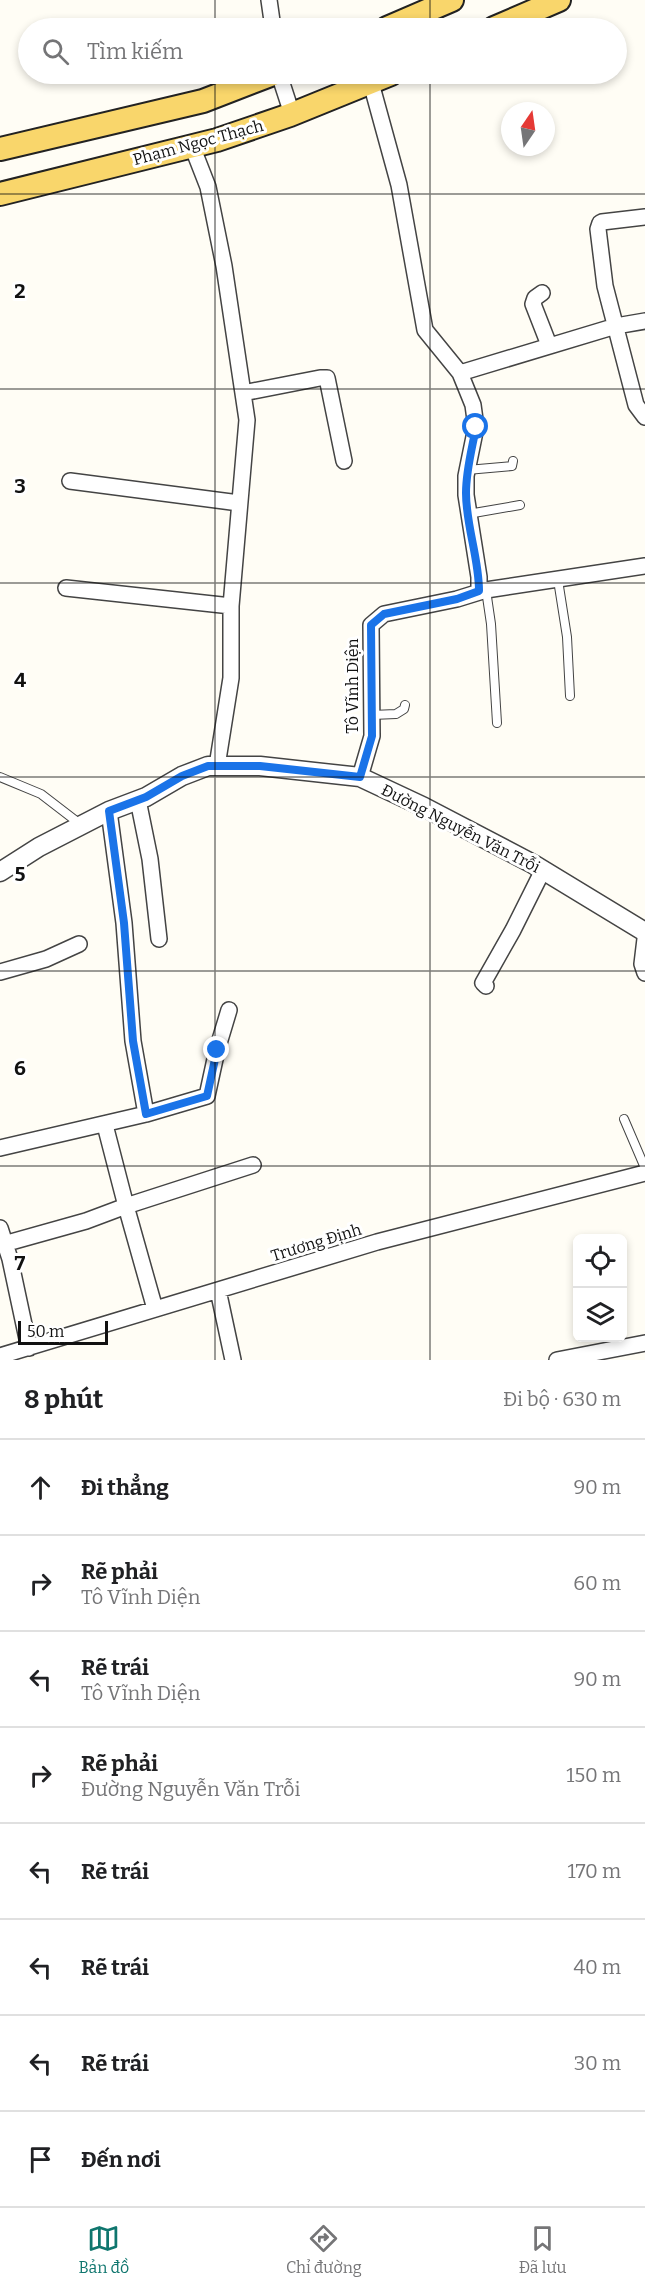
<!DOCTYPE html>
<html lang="vi">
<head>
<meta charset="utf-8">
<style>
  body { margin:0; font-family:Bitter,serif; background:#f2f2f2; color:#202124 }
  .controls { position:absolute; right:18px; bottom:18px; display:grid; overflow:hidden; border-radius:9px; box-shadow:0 3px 9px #0003 }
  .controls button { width:54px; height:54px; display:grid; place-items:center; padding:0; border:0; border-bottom:2px solid #e0e0e0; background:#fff; color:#202124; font:30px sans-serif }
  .compass { position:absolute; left:501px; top:102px; width:54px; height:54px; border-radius:50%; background:#fff; box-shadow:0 3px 9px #0003; rotate:13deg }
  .scale { position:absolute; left:18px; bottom:15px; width:90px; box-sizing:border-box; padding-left:6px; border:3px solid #111; border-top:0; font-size:16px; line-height:21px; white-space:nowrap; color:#111; -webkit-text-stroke:4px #fff; paint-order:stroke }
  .stop { position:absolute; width:18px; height:18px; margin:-14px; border:4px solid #1a73e8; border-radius:50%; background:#fff }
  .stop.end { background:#1a73e8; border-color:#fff; box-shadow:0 2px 6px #0008 }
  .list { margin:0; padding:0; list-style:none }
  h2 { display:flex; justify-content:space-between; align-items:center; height:78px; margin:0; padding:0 24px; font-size:26px }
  h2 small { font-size:20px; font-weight:400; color:#757577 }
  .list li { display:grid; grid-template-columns:39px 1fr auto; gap:18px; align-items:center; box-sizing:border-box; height:96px; padding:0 24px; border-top:2px solid #e0e0e0 }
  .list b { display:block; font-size:22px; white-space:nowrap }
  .list p { margin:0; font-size:20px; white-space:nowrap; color:#757577 }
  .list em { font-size:20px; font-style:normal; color:#757577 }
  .icon { flex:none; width:33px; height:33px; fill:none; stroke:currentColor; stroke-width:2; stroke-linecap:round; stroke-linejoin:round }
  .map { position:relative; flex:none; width:645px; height:1360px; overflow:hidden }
  .search { position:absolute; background:#fff; box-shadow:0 3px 9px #0003; left:18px; right:18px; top:18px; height:66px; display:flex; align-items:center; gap:15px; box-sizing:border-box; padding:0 21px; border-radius:33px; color:#757577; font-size:22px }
  .sheet { height:846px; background:#fff }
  nav { display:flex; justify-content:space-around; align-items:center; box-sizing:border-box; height:84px; border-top:2px solid #e0e0e0; background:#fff; font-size:16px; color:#757577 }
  nav a { display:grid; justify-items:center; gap:3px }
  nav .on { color:#0f766e }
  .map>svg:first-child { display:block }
</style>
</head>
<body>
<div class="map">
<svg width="645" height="1360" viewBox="0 0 645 1360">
  <rect width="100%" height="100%" fill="#fffdf5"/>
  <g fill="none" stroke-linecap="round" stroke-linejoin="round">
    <g stroke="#444" stroke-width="10">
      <path id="service" d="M467 470 512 466 513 461
        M468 514 520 505
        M558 580 567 637 570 696
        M486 590 491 624 497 723
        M372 715 396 714 404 709 405 705
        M0 777 41 794 80 824
        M624 1119 645 1168"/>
    </g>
    <g stroke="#444" stroke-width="18">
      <path id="minor" d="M269 0 273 28
        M279 74 292 114
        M371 83 399 185 425 330 460 373 473 405 476 427 466 476V495L479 577V591
        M192 146 208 187 224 266 247 420 231 606V678L217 766
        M645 217 602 222 600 223 598 229 605 286 636 405 645 417
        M542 293 535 298 533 304 549 345
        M460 373 616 326 645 321
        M243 393 320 378H327L344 461
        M70 481 239 503
        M66 588 231 606
        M360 777 372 736 371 625 384 614 457 599 486 590 645 566
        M138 800 150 859 159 939
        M109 811 124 923 133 1041 146 1114
        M645 939 642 964 645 973
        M0 972 46 959 79 944
        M486 986 483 983 513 930 543 870
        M0 1148 146 1114 207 1096 217 1050 229 1010
        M0 1228 10 1259 29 1348
        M0 1245 86 1221 126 1206 105 1125
        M218 1290 233 1360
        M155 1309 126 1206 253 1165
        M0 1356 377 1242 645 1173
        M557 1360 645 1343"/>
    </g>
    <g stroke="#444" stroke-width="21">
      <path id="tertiary" d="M0 872 39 847 109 811 146 797 182 776 208 766H260L360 777 424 807 533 864 645 932"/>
    </g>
    <g stroke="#222" stroke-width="26">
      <path id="primary" d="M387 28 452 0
        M494 28 559 0
        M0 149 203 101 273 74
        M0 194 217 140 290 115 391 74"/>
    </g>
    <use href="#service" stroke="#fff" stroke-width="8"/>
    <use href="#minor" stroke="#fff" stroke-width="15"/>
    <use href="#tertiary" stroke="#fff" stroke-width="18"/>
    <use href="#primary" stroke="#f9d66b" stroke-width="22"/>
  </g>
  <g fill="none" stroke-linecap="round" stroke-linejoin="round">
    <path stroke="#1a73e8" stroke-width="8" d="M217 1050 207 1096 146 1114 133 1041 124 923 109 811 146 797 182 776 208 766H260L360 777 372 736 371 625 384 614 457 599 479 591C479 558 466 526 466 493 466 470 472 449 476 427"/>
  </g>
  <path fill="none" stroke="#111" stroke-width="1.5" stroke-opacity="0.55" d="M215 0V28M430 0V28M215 74V1360M430 74V1360M0 194H645M0 389H645M0 583H645M0 777H645M0 971H645M0 1166H645"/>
  <g text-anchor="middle" stroke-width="6" stroke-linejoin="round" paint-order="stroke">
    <g font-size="16" fill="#111" stroke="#fff">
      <text transform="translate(198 142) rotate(-15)" y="6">Phạm Ngọc Thạch</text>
      <text transform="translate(352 686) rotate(-90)" y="6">Tô Vĩnh Diện</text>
      <text transform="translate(461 828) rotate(27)" y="6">Đường Nguyễn Văn Trỗi</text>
      <text transform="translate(316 1242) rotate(-17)" y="6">Trương Định</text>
    </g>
  </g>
  <g font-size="20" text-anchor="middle" font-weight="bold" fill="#111" stroke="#fff" stroke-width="6" stroke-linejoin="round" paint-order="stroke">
    <text x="20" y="298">2</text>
    <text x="20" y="493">3</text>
    <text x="20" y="687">4</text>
    <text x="20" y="881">5</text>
    <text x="20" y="1075">6</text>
    <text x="20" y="1270">7</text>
  </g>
</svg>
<div class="controls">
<button><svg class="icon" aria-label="locate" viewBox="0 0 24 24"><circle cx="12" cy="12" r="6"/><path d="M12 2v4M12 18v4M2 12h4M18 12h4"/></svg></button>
<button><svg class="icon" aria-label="layers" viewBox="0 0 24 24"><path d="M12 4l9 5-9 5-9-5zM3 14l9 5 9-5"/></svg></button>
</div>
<svg class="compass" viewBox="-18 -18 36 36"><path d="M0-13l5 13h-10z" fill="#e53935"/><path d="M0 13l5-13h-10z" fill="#757577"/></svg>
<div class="scale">50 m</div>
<div class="stop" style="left:476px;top:427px"></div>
<div class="stop end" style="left:217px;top:1050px"></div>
<div class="search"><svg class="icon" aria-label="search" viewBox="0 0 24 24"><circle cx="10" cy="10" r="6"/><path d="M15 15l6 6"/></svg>Tìm kiếm</div>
</div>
<section class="sheet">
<h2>8 phút<small>Đi bộ · 630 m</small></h2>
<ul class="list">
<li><svg class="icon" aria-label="ahead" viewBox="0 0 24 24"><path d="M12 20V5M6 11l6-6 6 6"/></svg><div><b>Đi thẳng</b></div><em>90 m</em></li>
<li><svg class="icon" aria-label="right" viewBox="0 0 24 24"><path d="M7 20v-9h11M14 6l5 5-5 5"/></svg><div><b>Rẽ phải</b><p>Tô Vĩnh Diện</p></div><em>60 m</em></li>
<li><svg class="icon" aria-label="left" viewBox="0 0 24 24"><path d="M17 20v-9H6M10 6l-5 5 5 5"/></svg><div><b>Rẽ trái</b><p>Tô Vĩnh Diện</p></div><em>90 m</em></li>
<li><svg class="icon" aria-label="right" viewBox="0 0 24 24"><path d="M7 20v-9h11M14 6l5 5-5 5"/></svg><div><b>Rẽ phải</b><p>Đường Nguyễn Văn Trỗi</p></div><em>150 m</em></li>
<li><svg class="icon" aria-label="left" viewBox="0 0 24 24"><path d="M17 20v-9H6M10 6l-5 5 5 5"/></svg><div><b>Rẽ trái</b></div><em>170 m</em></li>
<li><svg class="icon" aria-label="left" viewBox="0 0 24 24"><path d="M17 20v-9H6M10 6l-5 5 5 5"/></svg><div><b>Rẽ trái</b></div><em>40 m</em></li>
<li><svg class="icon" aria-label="left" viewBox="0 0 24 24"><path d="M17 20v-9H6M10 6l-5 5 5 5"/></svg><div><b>Rẽ trái</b></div><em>30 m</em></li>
<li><svg class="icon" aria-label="arrive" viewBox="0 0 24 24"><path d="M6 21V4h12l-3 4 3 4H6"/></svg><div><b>Đến nơi</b></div></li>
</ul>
</section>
<nav>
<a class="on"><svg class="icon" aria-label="map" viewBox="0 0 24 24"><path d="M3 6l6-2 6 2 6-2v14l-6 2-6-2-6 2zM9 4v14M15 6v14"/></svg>Bản đồ</a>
<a><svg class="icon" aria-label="directions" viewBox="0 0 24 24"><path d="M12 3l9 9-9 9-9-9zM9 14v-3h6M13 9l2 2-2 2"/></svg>Chỉ đường</a>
<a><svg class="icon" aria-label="saved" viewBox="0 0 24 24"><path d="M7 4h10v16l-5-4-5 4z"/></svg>Đã lưu</a>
</nav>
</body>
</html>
